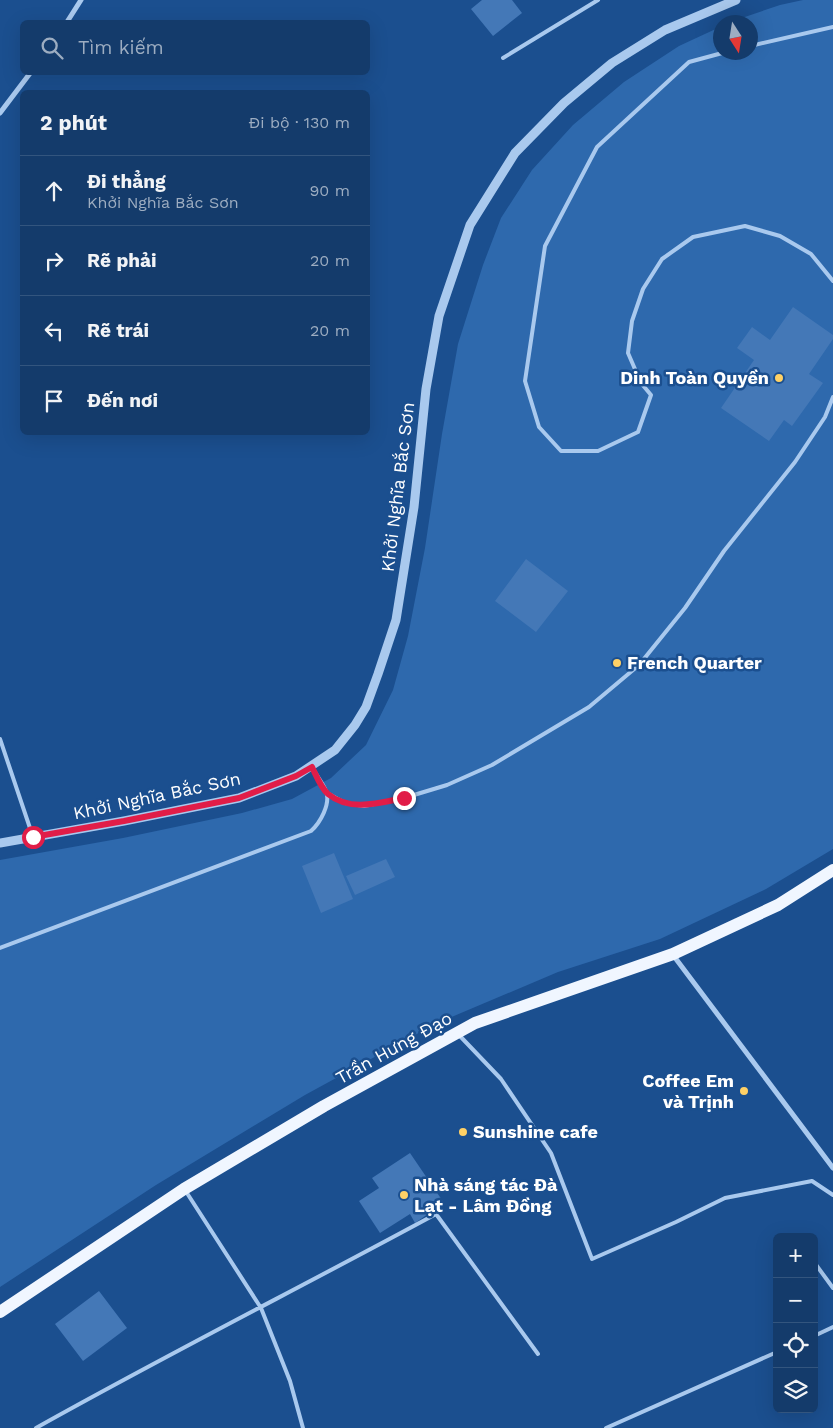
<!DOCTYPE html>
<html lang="vi">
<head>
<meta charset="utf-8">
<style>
  body { margin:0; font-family:"Work Sans",sans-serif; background:#1d4271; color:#f1f3f6 }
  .controls { position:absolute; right:15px; bottom:15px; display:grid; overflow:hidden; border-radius:8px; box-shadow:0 5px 20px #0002 }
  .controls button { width:45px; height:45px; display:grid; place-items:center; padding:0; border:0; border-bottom:1px solid #33557e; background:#143b6b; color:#f1f3f6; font:25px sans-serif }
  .compass { position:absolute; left:713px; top:15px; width:45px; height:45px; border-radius:50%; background:#143b6b; box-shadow:0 5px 20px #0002; rotate:168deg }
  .stop { position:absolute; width:15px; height:15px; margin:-11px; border:4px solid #e11d48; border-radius:50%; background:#fff }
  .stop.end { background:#e11d48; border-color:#fff; box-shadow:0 1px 5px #0008 }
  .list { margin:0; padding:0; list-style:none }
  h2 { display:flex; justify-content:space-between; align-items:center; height:65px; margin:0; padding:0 20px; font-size:21px }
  h2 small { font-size:16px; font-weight:400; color:#9dadc1 }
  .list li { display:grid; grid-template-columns:32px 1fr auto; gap:15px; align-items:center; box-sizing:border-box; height:70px; padding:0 20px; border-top:1px solid #33557e }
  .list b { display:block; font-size:19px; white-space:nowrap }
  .list p { margin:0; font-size:16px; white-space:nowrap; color:#9dadc1 }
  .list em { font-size:16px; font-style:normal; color:#9dadc1 }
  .icon { flex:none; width:28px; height:28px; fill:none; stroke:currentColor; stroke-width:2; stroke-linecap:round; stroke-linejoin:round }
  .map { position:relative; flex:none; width:833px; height:1428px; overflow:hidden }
  .search { position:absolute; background:#143b6b; box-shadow:0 5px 20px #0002; left:20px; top:20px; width:350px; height:55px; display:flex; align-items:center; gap:12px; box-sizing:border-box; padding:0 18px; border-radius:8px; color:#9dadc1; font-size:19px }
  .panel { position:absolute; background:#143b6b; box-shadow:0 5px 20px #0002; left:20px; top:90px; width:350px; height:345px; border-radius:8px }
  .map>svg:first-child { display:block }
</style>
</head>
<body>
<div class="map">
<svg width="833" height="1428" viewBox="0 0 833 1428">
  <rect width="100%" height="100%" fill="#1b4f8f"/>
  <path fill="#2e69ad" d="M803 0H833V849L766 889 660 939 558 972 435 1024 305 1095 156 1185 0 1287V860L123 838 242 813 292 799 331 778 366 745 393 690 408 636 425 548 442 434 458 344 483 265 501 218 532 170 573 125 624 82 679 46 720 27V52H750V22H730L780 5Z"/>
  <path fill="#4478b7" d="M482 0H512L522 13 493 36 471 9Z
    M793 307 833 335V339L809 374 823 383 792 426 784 420 769 441 721 408 754 360 737 348 752 327 770 340Z
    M526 559 568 591 536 632 495 601Z
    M334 853 353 899 321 913 302 866Z
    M386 859 395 877 355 895 346 876Z
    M410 1153 444 1203 415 1223 410 1214 380 1233 359 1201 379 1188 372 1178Z
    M99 1291 127 1328 83 1361 55 1324Z"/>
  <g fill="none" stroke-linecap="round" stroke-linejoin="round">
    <path stroke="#a9c9ee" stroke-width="4" d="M750 46 833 27
      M726 52 689 62 597 147 545 246 525 381 539 427 561 451H598L638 432 651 395 641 383 628 353 632 321 643 289 662 259 693 237 745 226 780 236 811 254 833 281
      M503 58 598 0
      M0 739 33 837
      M327 793 345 803 364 806 404 798 447 785 492 765 589 707 639 665 685 608 724 551 795 462 825 417 833 397
      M0 948 311 831C320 823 331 804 326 791 323 783 316 775 312 767
      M458 1034 501 1079 551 1153 592 1259 676 1222 725 1198 812 1181 833 1195
      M185 1190 261 1308 290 1381 303 1428
      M814 1262 833 1288
      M814 1336 833 1327
      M36 1428C168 1354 303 1286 436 1214L538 1354
      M606 1428 777 1352"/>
    <path stroke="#a9c9ee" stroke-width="5" d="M67 22 81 0
      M0 113 31 72
      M673 955 833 1168"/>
    <path stroke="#a9c9ee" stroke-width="9" d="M0 843 124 821 239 798 296 776 335 750 355 725 366 707 378 674 396 620 414 507 426 389 439 316 470 225 515 153 564 103 612 63 665 30 736 0"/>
    <path stroke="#f0f6ff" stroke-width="12" d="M0 1312 184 1189 324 1106 475 1023 673 954 778 905 833 870"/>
  </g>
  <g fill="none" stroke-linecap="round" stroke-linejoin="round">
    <path stroke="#e11d48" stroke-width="6" d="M33 837 124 821 239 798 296 776 312 767C316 775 321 788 328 794 350 812 379 803 404 798"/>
  </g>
  <g fill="#ffd166" stroke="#1b4f8f" stroke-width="2">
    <circle cx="779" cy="378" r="5"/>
    <circle cx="617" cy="663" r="5"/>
    <circle cx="744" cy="1091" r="5"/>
    <circle cx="463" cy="1132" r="5"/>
    <circle cx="404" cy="1195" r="5"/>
  </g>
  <g text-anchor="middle" stroke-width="5" stroke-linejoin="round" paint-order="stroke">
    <g font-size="18" font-weight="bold" fill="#fff" stroke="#1b4f8f" text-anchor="start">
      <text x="769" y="384" text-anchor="end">Dinh Toàn Quyền</text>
      <text x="627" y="669">French Quarter</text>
      <text x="734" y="1087" text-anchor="end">Coffee Em<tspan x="734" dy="21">và Trịnh</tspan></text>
      <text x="473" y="1138">Sunshine cafe</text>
      <text x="414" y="1191">Nhà sáng tác Đà<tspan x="414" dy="21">Lạt - Lâm Đồng</tspan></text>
    </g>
    <g font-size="18" fill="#fff" stroke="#1b4f8f">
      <text transform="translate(398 487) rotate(-83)" y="6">Khởi Nghĩa Bắc Sơn</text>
      <text transform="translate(157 796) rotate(-12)" y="6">Khởi Nghĩa Bắc Sơn</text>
      <text transform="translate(394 1048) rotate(-29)" y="6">Trần Hưng Đạo</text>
    </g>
  </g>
</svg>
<div class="controls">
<button>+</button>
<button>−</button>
<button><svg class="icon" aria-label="locate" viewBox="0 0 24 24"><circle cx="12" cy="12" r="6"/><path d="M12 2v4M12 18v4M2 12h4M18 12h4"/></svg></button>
<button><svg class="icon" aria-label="layers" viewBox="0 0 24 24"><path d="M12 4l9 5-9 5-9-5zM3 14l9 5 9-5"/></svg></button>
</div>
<svg class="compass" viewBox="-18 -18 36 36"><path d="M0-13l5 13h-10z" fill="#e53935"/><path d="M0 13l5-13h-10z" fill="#9dadc1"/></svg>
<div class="stop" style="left:33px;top:837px"></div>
<div class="stop end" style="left:404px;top:798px"></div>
<div class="search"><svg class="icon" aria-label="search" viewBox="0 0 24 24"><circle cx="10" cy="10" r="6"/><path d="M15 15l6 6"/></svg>Tìm kiếm</div>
<section class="panel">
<h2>2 phút<small>Đi bộ · 130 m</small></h2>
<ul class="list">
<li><svg class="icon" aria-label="ahead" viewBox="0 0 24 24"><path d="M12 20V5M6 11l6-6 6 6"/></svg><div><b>Đi thẳng</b><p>Khởi Nghĩa Bắc Sơn</p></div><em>90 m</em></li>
<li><svg class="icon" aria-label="right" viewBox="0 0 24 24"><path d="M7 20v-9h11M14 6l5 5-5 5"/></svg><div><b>Rẽ phải</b></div><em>20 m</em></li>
<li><svg class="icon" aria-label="left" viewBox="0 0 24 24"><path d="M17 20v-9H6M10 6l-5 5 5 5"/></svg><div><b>Rẽ trái</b></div><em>20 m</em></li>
<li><svg class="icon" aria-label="arrive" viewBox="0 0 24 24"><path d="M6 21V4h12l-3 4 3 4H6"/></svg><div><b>Đến nơi</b></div></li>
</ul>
</section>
</div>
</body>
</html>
